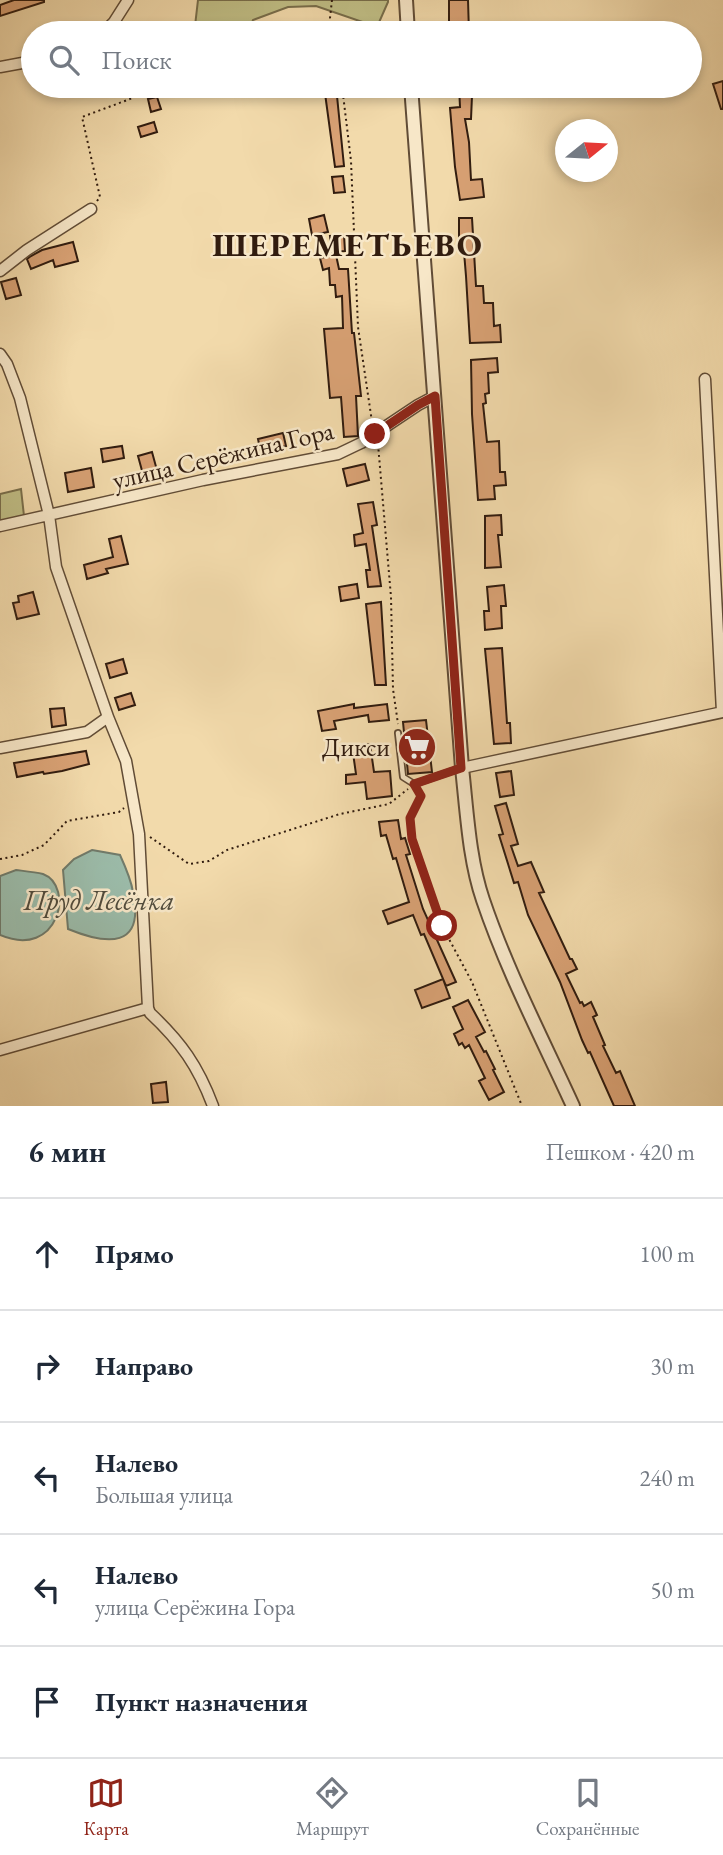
<!DOCTYPE html>
<html lang="ru">
<head>
<meta charset="utf-8">
<style>
  body { margin:0; font-family:"EB Garamond",serif; background:#f2f2f3; color:#1f2937 }
  .compass { position:absolute; left:555px; top:119px; width:63px; height:63px; border-radius:50%; background:#fff; box-shadow:0 4px 10px #0003; rotate:72deg }
  .stop { position:absolute; width:21px; height:21px; margin:-16px; border:5px solid #8f2418; border-radius:50%; background:#fff }
  .stop.end { background:#8f2418; border-color:#fff; box-shadow:0 2px 7px #0008 }
  .list { margin:0; padding:0; list-style:none }
  h2 { display:flex; justify-content:space-between; align-items:center; height:91px; margin:0; padding:0 28px; font-size:30px }
  h2 small { font-size:23px; font-weight:400; color:#747a83 }
  .list li { display:grid; grid-template-columns:46px 1fr auto; gap:21px; align-items:center; box-sizing:border-box; height:112px; padding:0 28px; border-top:2px solid #e0e1e3 }
  .list b { display:block; font-size:26px; white-space:nowrap }
  .list p { margin:0; font-size:23px; white-space:nowrap; color:#747a83 }
  .list em { font-size:23px; font-style:normal; color:#747a83 }
  .icon { flex:none; width:38px; height:38px; fill:none; stroke:currentColor; stroke-width:2; stroke-linecap:round; stroke-linejoin:round }
  .map { position:relative; flex:none; width:723px; height:1106px; overflow:hidden }
  .search { position:absolute; background:#fff; box-shadow:0 4px 10px #0003; left:21px; right:21px; top:21px; height:77px; display:flex; align-items:center; gap:18px; box-sizing:border-box; padding:0 24px; border-radius:38px; color:#747a83; font-size:26px }
  .sheet { height:651px; background:#fff }
  nav { display:flex; justify-content:space-around; align-items:center; box-sizing:border-box; height:98px; border-top:2px solid #e0e1e3; background:#fff; font-size:19px; color:#747a83 }
  nav a { display:grid; justify-items:center; gap:4px }
  nav .on { color:#8f2418 }
  .map>svg:first-child { display:block }
</style>
</head>
<body>
<div class="map">
<svg width="723" height="1106" viewBox="0 0 723 1106">
  <rect width="100%" height="100%" fill="#f2daab"/>
  <filter id="stains"><feTurbulence type="fractalNoise" baseFrequency=".00286" numOctaves="4"/><feColorMatrix values="0 0 0 0 .2 0 0 0 0 .09 0 0 0 0 .02 0 0 0 .5 -.17"/></filter>
  <radialGradient id="worn" r=".72"><stop offset=".6" stop-color="#630" stop-opacity="0"/><stop offset="1" stop-color="#630" stop-opacity=".3"/></radialGradient>
  <path fill="#c0be85" stroke="#786d4a" stroke-width="2" d="M198 0H388V2L377 27 316 6 288 7 253 20 248 33H202L195 26Z
    M21 489 24 516 0 521V494Z"/>
  <path fill="#9bbba9" stroke="#717b6b" stroke-width="2" d="M92 850 120 855C125 866 131 879 133 892 145 949 107 945 68 929L63 870 74 859Z
    M16 870C24 871 35 872 43 874 75 886 59 960 0 935V876Z"/>
  <path fill="#d8a174" stroke="#311c0f" stroke-width="2" d="M14 0H44V2L0 16V5Z
    M449 0H468L469 33H449Z
    M723 81V109H721L713 84Z
    M324 86H336L344 166 335 167Z
    M459 86H494L495 95 472 96 471 119H465L469 142 471 180 482 179 484 197 460 200 455 167 450 108 460 107Z
    M157 97 161 109 151 112 148 99Z
    M154 122 157 132 141 137 138 127Z
    M343 176 345 192 334 193 332 177Z
    M324 215 328 232 312 235 309 219Z
    M459 218H472L476 286H483L484 303H493L494 326 500 325 501 342 470 343 466 276 463 240H459Z
    M344 235 345 251 332 252 330 236Z
    M73 242 78 261 55 267 53 260 31 269 27 259 31 256 42 250Z
    M336 255 339 269H348L352 333H354L361 396H356L358 436 344 437 341 397 330 398 324 329 343 328 342 296 336 297 335 285H330L329 268 323 270 320 258Z
    M16 278 21 295 6 299 1 282Z
    M497 358 498 372 488 373 489 393 485 394 486 403 483 404 487 442 499 441 500 472H505L506 485 494 486 495 499 478 500 472 414 471 360Z
    M283 433 286 446 261 453 258 439Z
    M122 446 124 458 103 462 101 449Z
    M152 452 158 474 144 478 138 456Z
    M365 464 369 480 347 486 343 469Z
    M91 468 94 487 68 492 65 473Z
    M373 502 377 525 372 526 381 586 368 587 366 570H370L366 544 355 546 354 535 363 533 358 504Z
    M501 515 502 535H498L501 567 485 568V516Z
    M121 536 128 564 106 569 108 573 87 579 84 565 113 557 109 539Z
    M357 584 359 598 341 601 339 587Z
    M504 585 506 606H501L502 628 485 630 484 611H489L487 587Z
    M33 592 39 614 17 619 13 603 19 602 18 596Z
    M381 602 386 685H375L366 604Z
    M502 648 507 723H510L511 743 494 744 485 649Z
    M123 659 127 673 110 678 106 664Z
    M131 693 135 705 119 710 115 698Z
    M354 704V708L387 704 389 720 369 722 368 715 334 721 336 729 322 731 318 711Z
    M64 708 66 725 52 727 50 709Z
    M426 720 432 772 408 774 403 722Z
    M370 744 374 772 390 771 392 796 367 799 365 782 346 784V775L356 774 352 746Z
    M86 751 89 764 62 771 44 774 43 772 17 777 14 763Z
    M511 771 514 795 500 797 496 773Z
    M506 803 518 844 511 846 518 866 531 862 544 892 539 893 570 959H572L577 969 566 974 580 1003 582 1002 584 1006 591 1002 597 1015 593 1017 605 1045 603 1046 616 1073 620 1071 635 1106H614L590 1052 588 1053 582 1040 560 982 528 915 518 882 514 883 499 835 503 834 495 806Z
    M398 820 401 839 405 838 410 854 406 855 423 909 456 982 446 986 424 934 421 935 413 915 388 924 383 911 409 902 396 858 393 859 386 835 381 836 379 822Z
    M443 979 450 998 422 1008 415 990Z
    M468 1000 485 1032 476 1037 484 1052 486 1051 495 1069 493 1070 504 1092 489 1100 479 1081 485 1078 469 1045 465 1048 462 1043 459 1045 454 1034 463 1029 453 1007Z
    M166 1082 168 1102 153 1103 151 1084Z"/>
  <g fill="none" stroke-linecap="round" stroke-linejoin="round">
    <g stroke="#614c36" stroke-width="8">
      <path id="service" d="M398 733 403 777 414 784 461 768"/>
    </g>
    <g stroke="#614c36" stroke-width="13">
      <path id="minor" d="M103 33 114 22 128 0
        M0 67 33 61
        M0 271 27 250 91 209
        M0 354 7 364 20 398 49 515 56 567 108 717 87 732 0 748
        M705 379 722 712
        M0 526 203 480 338 454 361 443 418 405 435 396
        M108 717 126 761 139 834 148 1008 150 1013C181 1042 198 1066 213 1106
        M462 768 723 712
        M0 1050 148 1008"/>
    </g>
    <g stroke="#614c36" stroke-width="16">
      <path id="tertiary" d="M406 0 408 33
        M411 86 462 768C467 812 469 859 483 900 507 971 542 1038 573 1106"/>
    </g>
    <path stroke="#311c0f" stroke-width="2" stroke-dasharray="2 3.5" stroke-linecap="butt" d="M332 0 330 18 333 33
      M315 33H331
      M384 33 397 28
      M342 86 351 161 358 327 372 422
      M97 201 100 197 82 117 130 99 152 86
      M378 444 391 597 393 689 398 724
      M418 791 421 796 410 818 412 839 425 884 442 926 472 982 522 1106
      M150 837 189 864 209 861 227 850 340 814 389 804 408 789
      M0 859 22 855 44 845 67 821 119 812 124 808"/>
    <use href="#service" stroke="#f7e7c8" stroke-width="4.5"/>
    <use href="#minor" stroke="#f7e7c8" stroke-width="10"/>
    <use href="#tertiary" stroke="#f7e7c8" stroke-width="12"/>
  </g>
  <g fill="none" stroke-linecap="round" stroke-linejoin="round">
    <path stroke="#8f2418" stroke-width="9" d="M375 434 418 405 435 396 461 768 414 784 421 796 410 818 412 839 442 926"/>
  </g>
  <defs>
    <g id="supermarket-disc" transform="scale(2.0125)"><circle r="9.5" fill="#8f2418" stroke="#f7e7c8"/><path d="M-6-5.5h2.5l.6 2H6L4.5 2H-2.5L-4.4-4H-6ZM-1.5 3.2a1.3 1.3 0 1 0 .1 0ZM3 3.2a1.3 1.3 0 1 0 .1 0Z" fill="#fff"/></g>
  </defs>
  <g fill-rule="evenodd">
    <use href="#supermarket-disc" x="417" y="747"/>
  </g>
  <g text-anchor="middle" stroke-width="5" stroke-linejoin="round" paint-order="stroke">
    <g font-size="26" fill="#311c0f" stroke="#f7e7c8">
      <text transform="translate(223 455) rotate(-13)" y="9">улица Серёжина Гора</text>
    </g>
    <g font-size="26" fill="#311c0f" stroke="#f7e7c8" text-anchor="end">
      <text x="390" y="756">Дикси</text>
    </g>
    <g font-size="28" font-style="italic" fill="#514c3d" stroke="#f7e7c8">
      <text x="99" y="910">Пруд Лесёнка</text>
    </g>
    <g font-size="33" font-weight="bold" letter-spacing="2" fill="#311c0f" stroke="#f7e7c8">
      <text x="348" y="256">ШЕРЕМЕТЬЕВО</text>
    </g>
  </g>
  <rect width="100%" height="100%" filter="url(#stains)"/>
  <rect width="100%" height="100%" fill="url(#worn)"/>
</svg>
<svg class="compass" viewBox="-18 -18 36 36"><path d="M0-13l5 13h-10z" fill="#e53935"/><path d="M0 13l5-13h-10z" fill="#747a83"/></svg>
<div class="stop" style="left:442px;top:926px"></div>
<div class="stop end" style="left:375px;top:434px"></div>
<div class="search"><svg class="icon" aria-label="search" viewBox="0 0 24 24"><circle cx="10" cy="10" r="6"/><path d="M15 15l6 6"/></svg>Поиск</div>
</div>
<section class="sheet">
<h2>6 мин<small>Пешком · 420 m</small></h2>
<ul class="list">
<li><svg class="icon" aria-label="ahead" viewBox="0 0 24 24"><path d="M12 20V5M6 11l6-6 6 6"/></svg><div><b>Прямо</b></div><em>100 m</em></li>
<li><svg class="icon" aria-label="right" viewBox="0 0 24 24"><path d="M7 20v-9h11M14 6l5 5-5 5"/></svg><div><b>Направо</b></div><em>30 m</em></li>
<li><svg class="icon" aria-label="left" viewBox="0 0 24 24"><path d="M17 20v-9H6M10 6l-5 5 5 5"/></svg><div><b>Налево</b><p>Большая улица</p></div><em>240 m</em></li>
<li><svg class="icon" aria-label="left" viewBox="0 0 24 24"><path d="M17 20v-9H6M10 6l-5 5 5 5"/></svg><div><b>Налево</b><p>улица Серёжина Гора</p></div><em>50 m</em></li>
<li><svg class="icon" aria-label="arrive" viewBox="0 0 24 24"><path d="M6 21V4h12l-3 4 3 4H6"/></svg><div><b>Пункт назначения</b></div></li>
</ul>
</section>
<nav>
<a class="on"><svg class="icon" aria-label="map" viewBox="0 0 24 24"><path d="M3 6l6-2 6 2 6-2v14l-6 2-6-2-6 2zM9 4v14M15 6v14"/></svg>Карта</a>
<a><svg class="icon" aria-label="directions" viewBox="0 0 24 24"><path d="M12 3l9 9-9 9-9-9zM9 14v-3h6M13 9l2 2-2 2"/></svg>Маршрут</a>
<a><svg class="icon" aria-label="saved" viewBox="0 0 24 24"><path d="M7 4h10v16l-5-4-5 4z"/></svg>Сохранённые</a>
</nav>
</body>
</html>
